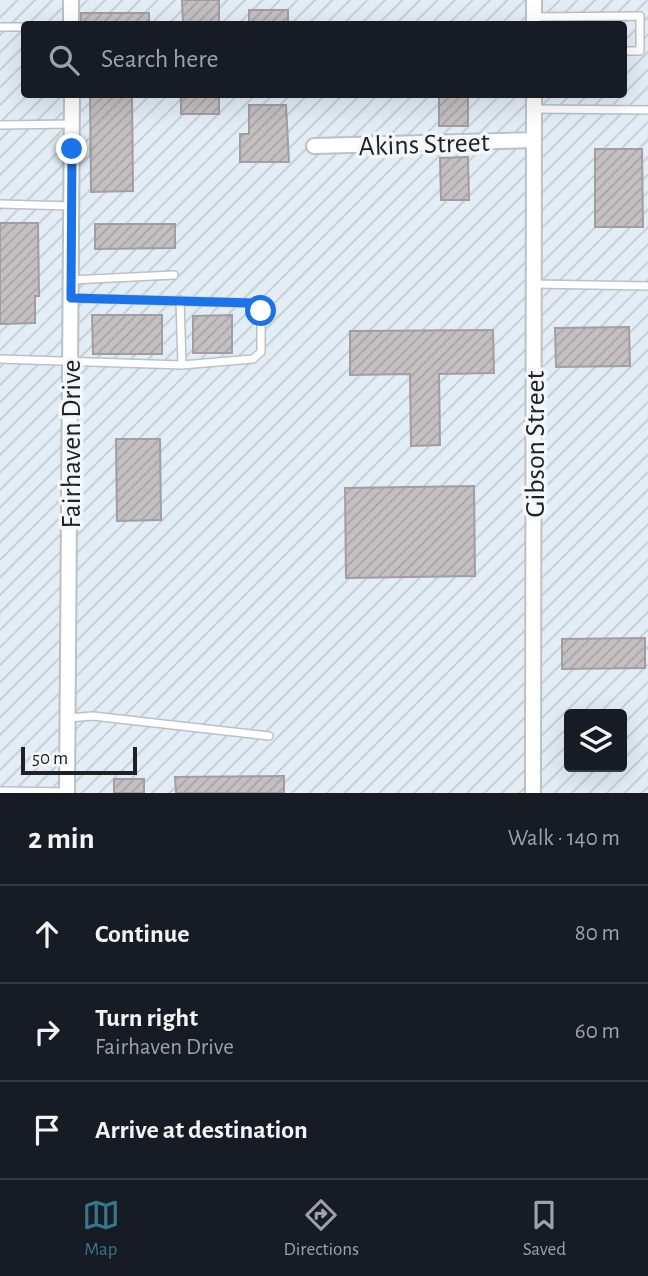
<!DOCTYPE html>
<html lang="en">
<head>
<meta charset="utf-8">
<style>
  body { margin:0; font-family:"Alegreya Sans",sans-serif; background:#20242c; color:#f1f3f6 }
  .controls { position:absolute; right:21px; bottom:21px; display:grid; overflow:hidden; border-radius:7px; box-shadow:0 7px 28px #0002 }
  .controls button { width:63px; height:63px; display:grid; place-items:center; padding:0; border:0; border-bottom:2px solid #363941; background:#171b24; color:#f1f3f6; font:35px sans-serif }
  .scale { position:absolute; left:21px; bottom:18px; width:116px; box-sizing:border-box; padding-left:7px; border:4px solid #202123; border-top:0; font-size:19px; line-height:24px; white-space:nowrap; color:#202123; -webkit-text-stroke:5px #f3f7fa; paint-order:stroke }
  .stop { position:absolute; width:21px; height:21px; margin:-16px; border:5px solid #1a73e8; border-radius:50%; background:#fff }
  .stop.end { background:#1a73e8; border-color:#fff; box-shadow:0 2px 7px #0008 }
  .list { margin:0; padding:0; list-style:none }
  h2 { display:flex; justify-content:space-between; align-items:center; height:91px; margin:0; padding:0 28px; font-size:30px }
  h2 small { font-size:23px; font-weight:400; color:#9ea1a6 }
  .list li { display:grid; grid-template-columns:46px 1fr auto; gap:21px; align-items:center; box-sizing:border-box; height:98px; padding:0 28px; border-top:2px solid #363941 }
  .list b { display:block; font-size:26px; white-space:nowrap }
  .list p { margin:0; font-size:23px; white-space:nowrap; color:#9ea1a6 }
  .list em { font-size:23px; font-style:normal; color:#9ea1a6 }
  .icon { flex:none; width:38px; height:38px; fill:none; stroke:currentColor; stroke-width:2; stroke-linecap:round; stroke-linejoin:round }
  .map { position:relative; flex:none; width:648px; height:793px; overflow:hidden }
  .search { position:absolute; background:#171b24; box-shadow:0 7px 28px #0002; left:21px; right:21px; top:21px; height:77px; display:flex; align-items:center; gap:18px; box-sizing:border-box; padding:0 24px; border-radius:7px; color:#9ea1a6; font-size:26px }
  .sheet { height:385px; background:#171b24 }
  nav { display:flex; justify-content:space-around; align-items:center; box-sizing:border-box; height:98px; border-top:2px solid #363941; background:#171b24; font-size:19px; color:#9ea1a6 }
  nav a { display:grid; justify-items:center; gap:4px }
  nav .on { color:#36788a }
  .map>svg:first-child { display:block }
</style>
</head>
<body>
<div class="map">
<svg width="648" height="793" viewBox="0 0 648 793">
  <defs>
    <pattern id="industrial-furrows" width="10" height="10" patternUnits="userSpaceOnUse" patternTransform="scale(1.75)"><rect width="10" height="10" fill="#e2edf6"/><path d="M-1 1l2-2M0 10L10 0M9 11l2-2" fill="none" stroke="#c2cbd3"/></pattern>
    <pattern id="building-hatch" width="6" height="6" patternUnits="userSpaceOnUse" patternTransform="scale(1.75)"><rect width="6" height="6" fill="#c4bfc1"/><path d="M-1 1l2-2M0 6l6-6M5 7l2-2" fill="none" stroke="#a8a4a6"/></pattern>
  </defs>
  <rect width="100%" height="100%" fill="#f3f7fa"/>
  <path fill="url(#industrial-furrows)" fill-rule="evenodd" d="M0 0H648V793H0ZM24 24H624V94H24ZM569 714H622V767H569Z"/>
  <path fill="url(#building-hatch)" stroke="#a29da0" stroke-width="2" d="M182 0H219V24H183Z
    M249 10H288V24H249Z
    M81 13H149V24H81Z
    M90 94H132L133 191 91 192Z
    M181 94H219V114H181Z
    M439 94H468V126H439Z
    M249 105H286L289 162H240V134H249Z
    M595 149H642L643 227H595Z
    M468 157 469 200H441L440 158Z
    M0 223H38L39 296H35V323L0 324Z
    M95 224H175V248L95 249Z
    M92 315H162V354H93Z
    M232 315V353H193V316Z
    M629 327 630 366 556 367 555 328Z
    M493 330 494 373 439 374 440 445 411 446 410 374 350 375V331Z
    M116 439H160L161 520 117 521Z
    M474 486 475 576 346 578 345 488Z
    M645 638V668L562 669V639Z
    M284 776V793H176L175 777Z
    M114 779H144V793H114Z"/>
  <g fill="none" stroke-linecap="round" stroke-linejoin="round">
    <g stroke="#bdc1c4" stroke-width="10">
      <path id="lane" d="M534 17 640 16V51H624
        M0 27H24
        M534 109 648 110
        M0 125 72 124
        M0 204 71 206
        M71 280 174 275
        M534 284 648 286
        M71 298 251 303 261 311V352L253 359 182 365 180 300
        M0 359 182 365
        M68 718 93 716 269 736
        M0 791 67 792"/>
    </g>
    <g stroke="#bdc1c4" stroke-width="18">
      <path id="street" d="M71 0V24
        M534 0V24
        M314 146 534 140
        M67 793 72 94
        M533 793 534 94"/>
    </g>
    <use href="#lane" stroke="#fff" stroke-width="7"/>
    <use href="#street" stroke="#fff" stroke-width="14"/>
  </g>
  <g fill="none" stroke-linecap="round" stroke-linejoin="round">
    <path stroke="#1a73e8" stroke-width="9" d="M72 149 71 298 251 303 261 311"/>
  </g>
  <g text-anchor="middle" stroke-width="7" stroke-linejoin="round" paint-order="stroke">
    <g font-size="28" fill="#202123" stroke="#f3f7fa">
      <text transform="translate(424 143) rotate(-2)" y="10">Akins Street</text>
      <text transform="translate(70 444) rotate(-90)" y="10">Fairhaven Drive</text>
      <text transform="translate(534 444) rotate(-90)" y="10">Gibson Street</text>
    </g>
  </g>
</svg>
<div class="controls">
<button><svg class="icon" aria-label="layers" viewBox="0 0 24 24"><path d="M12 4l9 5-9 5-9-5zM3 14l9 5 9-5"/></svg></button>
</div>
<div class="scale">50 m</div>
<div class="stop" style="left:261px;top:311px"></div>
<div class="stop end" style="left:72px;top:149px"></div>
<div class="search"><svg class="icon" aria-label="search" viewBox="0 0 24 24"><circle cx="10" cy="10" r="6"/><path d="M15 15l6 6"/></svg>Search here</div>
</div>
<section class="sheet">
<h2>2 min<small>Walk · 140 m</small></h2>
<ul class="list">
<li><svg class="icon" aria-label="ahead" viewBox="0 0 24 24"><path d="M12 20V5M6 11l6-6 6 6"/></svg><div><b>Continue</b></div><em>80 m</em></li>
<li><svg class="icon" aria-label="right" viewBox="0 0 24 24"><path d="M7 20v-9h11M14 6l5 5-5 5"/></svg><div><b>Turn right</b><p>Fairhaven Drive</p></div><em>60 m</em></li>
<li><svg class="icon" aria-label="arrive" viewBox="0 0 24 24"><path d="M6 21V4h12l-3 4 3 4H6"/></svg><div><b>Arrive at destination</b></div></li>
</ul>
</section>
<nav>
<a class="on"><svg class="icon" aria-label="map" viewBox="0 0 24 24"><path d="M3 6l6-2 6 2 6-2v14l-6 2-6-2-6 2zM9 4v14M15 6v14"/></svg>Map</a>
<a><svg class="icon" aria-label="directions" viewBox="0 0 24 24"><path d="M12 3l9 9-9 9-9-9zM9 14v-3h6M13 9l2 2-2 2"/></svg>Directions</a>
<a><svg class="icon" aria-label="saved" viewBox="0 0 24 24"><path d="M7 4h10v16l-5-4-5 4z"/></svg>Saved</a>
</nav>
</body>
</html>
